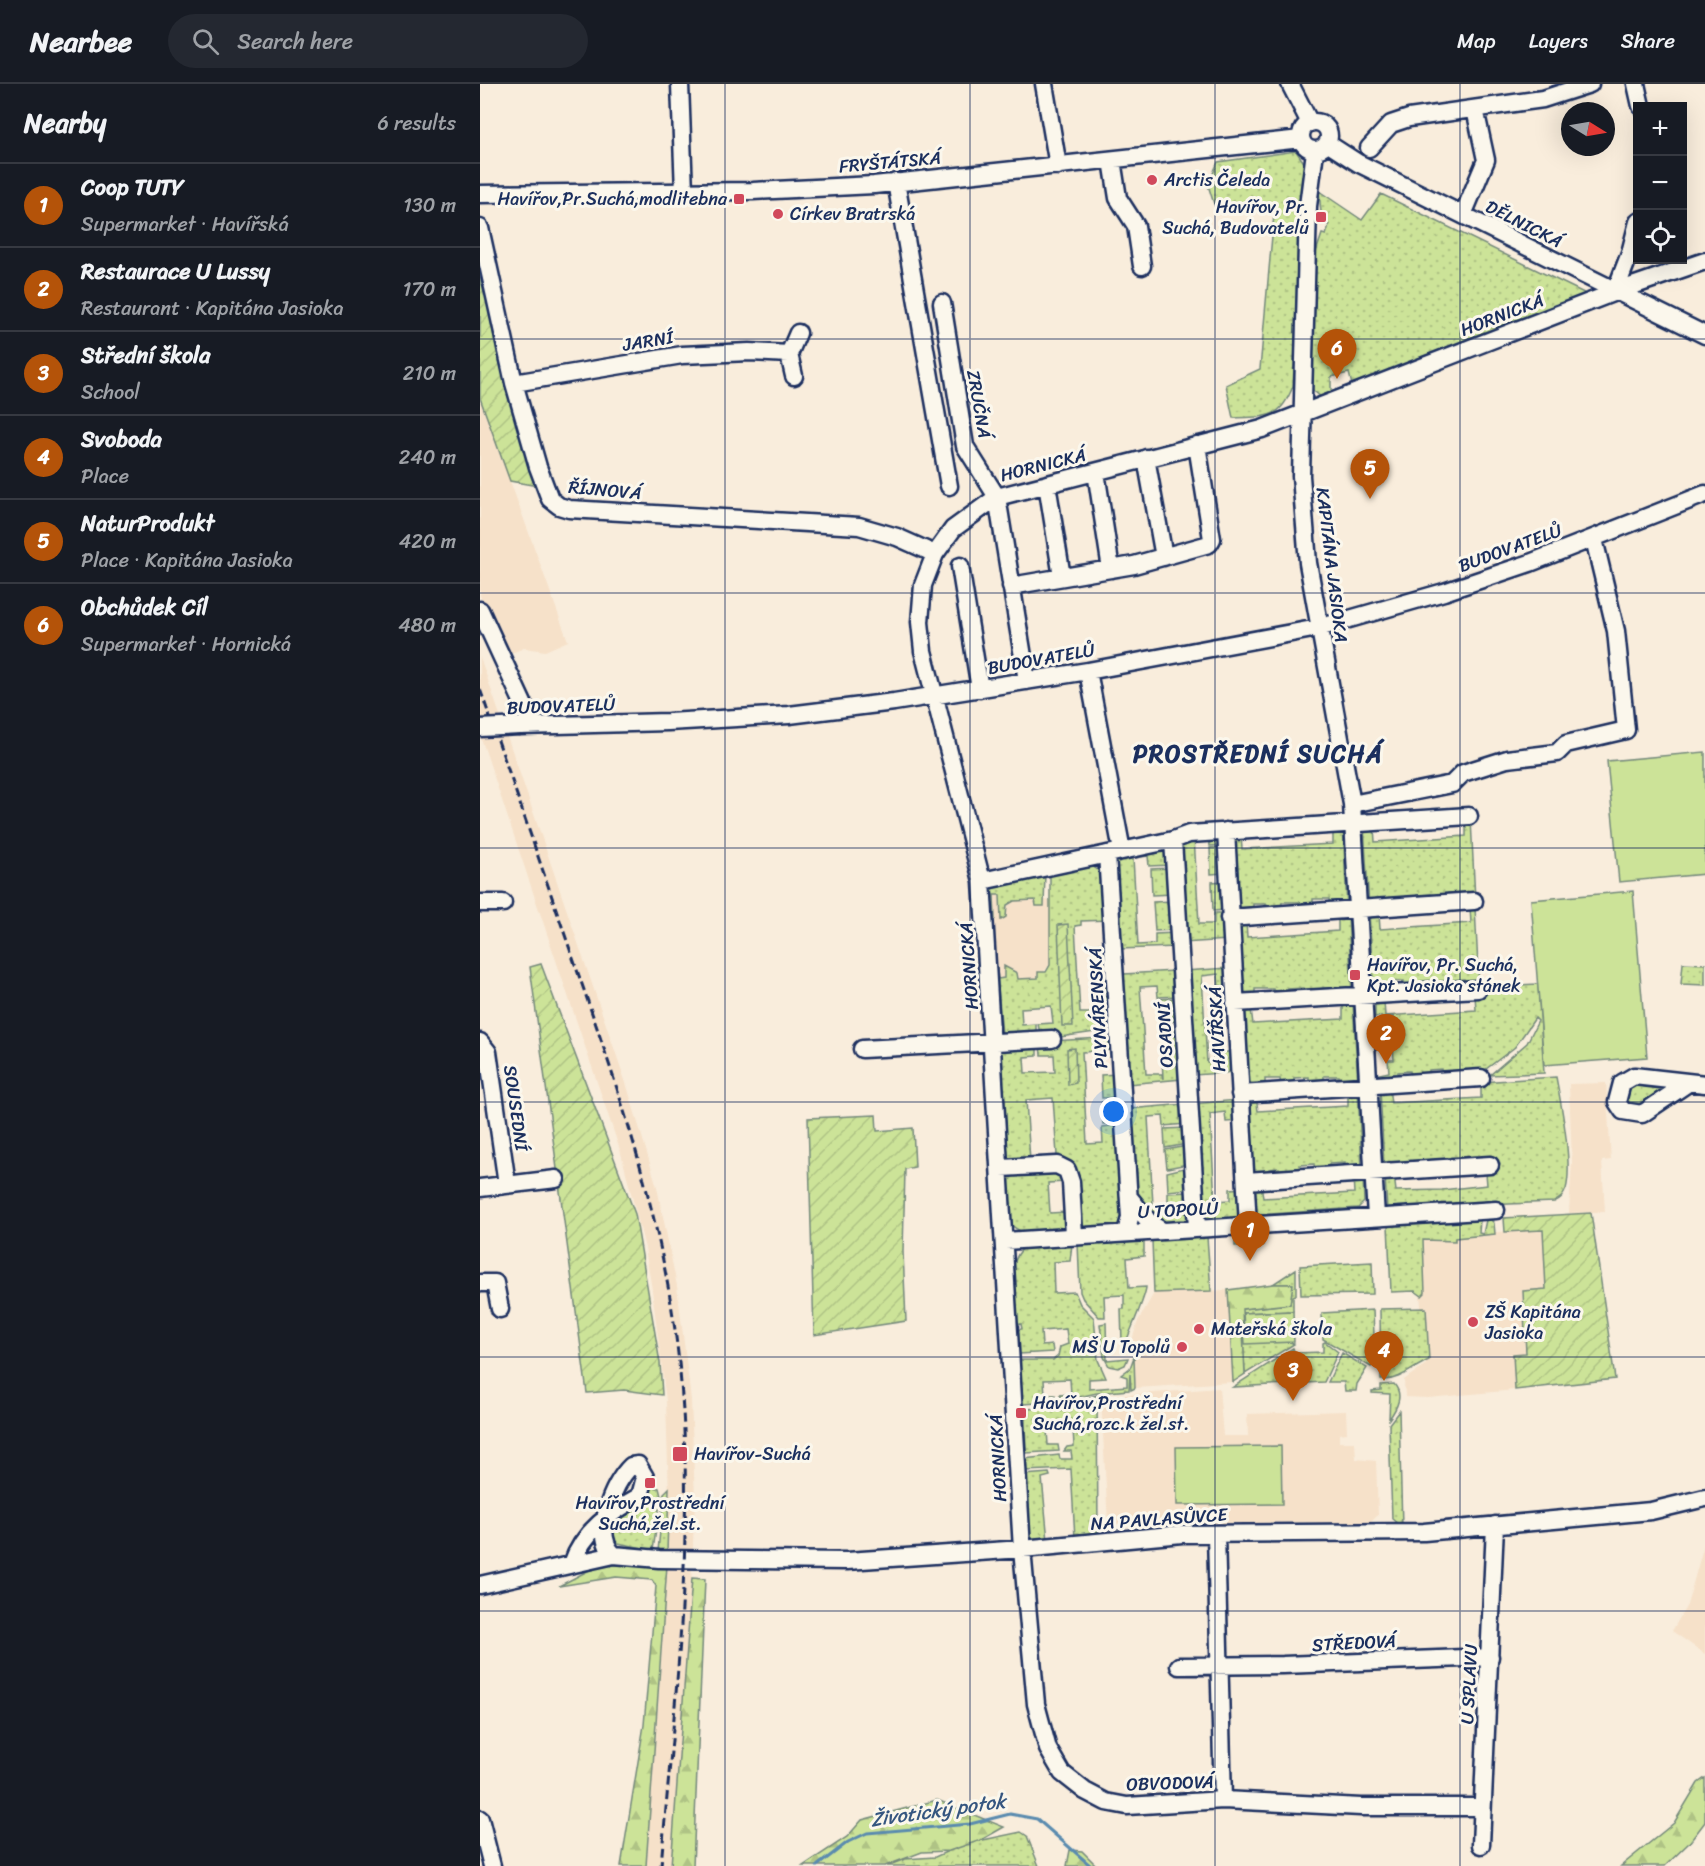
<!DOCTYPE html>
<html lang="en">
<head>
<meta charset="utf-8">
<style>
  body { margin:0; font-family:Sriracha,sans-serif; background:#242831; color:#f1f3f6 }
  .controls { position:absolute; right:18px; top:18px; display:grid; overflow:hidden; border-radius:0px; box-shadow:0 6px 24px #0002 }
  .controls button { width:54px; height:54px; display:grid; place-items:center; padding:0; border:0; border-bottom:2px solid #363941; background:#171b24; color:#f1f3f6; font:30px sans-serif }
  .compass { position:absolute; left:1081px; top:18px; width:54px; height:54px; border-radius:50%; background:#171b24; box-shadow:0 6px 24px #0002; rotate:101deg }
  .you { position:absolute; left:634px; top:1028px; width:21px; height:21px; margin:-15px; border:4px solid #fff; border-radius:50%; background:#1a73e8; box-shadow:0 0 0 9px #1a73e833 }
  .badge { display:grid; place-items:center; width:39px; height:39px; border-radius:50%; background:#b45309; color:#fff; font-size:20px; font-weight:700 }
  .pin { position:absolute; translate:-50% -50px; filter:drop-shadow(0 2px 3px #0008) }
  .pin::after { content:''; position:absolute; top:32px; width:21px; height:18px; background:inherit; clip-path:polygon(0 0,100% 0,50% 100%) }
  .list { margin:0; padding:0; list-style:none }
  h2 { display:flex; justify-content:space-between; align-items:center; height:78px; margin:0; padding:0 24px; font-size:26px }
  h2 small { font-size:20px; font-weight:400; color:#9ea1a6 }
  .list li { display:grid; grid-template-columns:39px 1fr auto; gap:18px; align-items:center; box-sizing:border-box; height:84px; padding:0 24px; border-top:2px solid #363941 }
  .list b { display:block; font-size:22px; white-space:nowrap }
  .list p { margin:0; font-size:20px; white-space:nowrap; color:#9ea1a6 }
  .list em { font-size:20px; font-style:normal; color:#9ea1a6 }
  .icon { flex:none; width:33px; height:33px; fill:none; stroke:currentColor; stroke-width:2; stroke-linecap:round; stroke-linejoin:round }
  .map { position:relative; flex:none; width:1225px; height:1782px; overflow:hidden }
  header { display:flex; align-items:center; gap:36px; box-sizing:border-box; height:84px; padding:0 30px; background:#171b24; border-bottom:2px solid #363941 }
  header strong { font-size:28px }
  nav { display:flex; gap:33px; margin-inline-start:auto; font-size:21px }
  .search { width:420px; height:54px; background:#242831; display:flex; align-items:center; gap:15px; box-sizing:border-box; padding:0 21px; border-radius:33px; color:#9ea1a6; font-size:22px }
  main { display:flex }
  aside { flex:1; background:#171b24 }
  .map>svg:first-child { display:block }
</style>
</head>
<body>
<header>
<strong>Nearbee</strong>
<div class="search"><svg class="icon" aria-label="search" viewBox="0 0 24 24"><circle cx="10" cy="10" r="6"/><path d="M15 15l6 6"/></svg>Search here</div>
<nav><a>Map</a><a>Layers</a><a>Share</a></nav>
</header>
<main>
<aside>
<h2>Nearby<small>6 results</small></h2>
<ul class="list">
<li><span class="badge">1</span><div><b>Coop TUTY</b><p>Supermarket · Havířská</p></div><em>130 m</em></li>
<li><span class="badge">2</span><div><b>Restaurace U Lussy</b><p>Restaurant · Kapitána Jasioka</p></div><em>170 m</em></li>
<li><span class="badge">3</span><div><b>Střední škola</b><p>School</p></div><em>210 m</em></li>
<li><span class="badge">4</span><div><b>Svoboda</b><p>Place</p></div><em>240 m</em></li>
<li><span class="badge">5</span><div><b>NaturProdukt</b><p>Place · Kapitána Jasioka</p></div><em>420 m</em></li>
<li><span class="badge">6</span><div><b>Obchůdek Cíl</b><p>Supermarket · Hornická</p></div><em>480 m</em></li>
</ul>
</aside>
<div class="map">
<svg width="1225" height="1782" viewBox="0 0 1225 1782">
  <defs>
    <pattern id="grass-dots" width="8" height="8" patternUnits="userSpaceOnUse" patternTransform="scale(1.5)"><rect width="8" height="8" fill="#cce398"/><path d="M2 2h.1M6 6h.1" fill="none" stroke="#afc385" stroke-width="1.8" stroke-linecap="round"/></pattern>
    <pattern id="forest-firs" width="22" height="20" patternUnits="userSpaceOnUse" patternTransform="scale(1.5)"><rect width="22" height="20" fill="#cce398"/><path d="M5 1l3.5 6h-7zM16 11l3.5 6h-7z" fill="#afc385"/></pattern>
    <pattern id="garden-furrows" width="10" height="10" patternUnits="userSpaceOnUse" patternTransform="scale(1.5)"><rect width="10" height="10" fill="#cce398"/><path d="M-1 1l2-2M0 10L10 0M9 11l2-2" fill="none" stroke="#afc385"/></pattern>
  </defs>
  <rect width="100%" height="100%" fill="#f9eddc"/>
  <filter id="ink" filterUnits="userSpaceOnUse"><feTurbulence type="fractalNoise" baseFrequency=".0167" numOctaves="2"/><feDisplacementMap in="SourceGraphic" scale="12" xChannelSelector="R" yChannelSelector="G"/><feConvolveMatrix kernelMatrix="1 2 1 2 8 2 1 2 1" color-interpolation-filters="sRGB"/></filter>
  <g filter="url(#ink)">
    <path fill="#f6e1c9" d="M0 314 88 557 65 567 44 564 24 572 0 511Z
      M0 573 147 1002 177 1103 197 1202 211 1316 215 1415 209 1549 191 1782H166L183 1547 189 1414 186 1317 172 1206 165 1164 141 1069 0 651Z
      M511 807 522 808 534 817 570 816V881L558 894 517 897Z
      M1126 999 1131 1076 1122 1077 1125 1128 1089 1129 1092 1078 1089 1000Z
      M1063 1145 1066 1205 1043 1207 1046 1269 1033 1270 1035 1306 948 1314 925 1313 924 1296 946 1280 935 1153Z
      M748 1206 753 1298 655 1304 653 1253 658 1237 674 1209Z
      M739 1304 743 1352H768L767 1330 866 1327 867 1349 859 1350V1358H875L876 1375 896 1377 898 1431 891 1438 628 1440 621 1313Z
      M1225 1457V1570L1192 1547 1207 1521Z"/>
    <path fill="url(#grass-dots)" stroke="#74897b" stroke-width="1.5" d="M816 67 825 80 813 302C800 337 787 332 753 334L746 301 780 285 795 119 734 120 728 101 738 78Z
      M839 107 882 136 901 110 1108 211 873 305 869 289 851 293V312L841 313 830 304 835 171 842 150 846 151 849 141 842 139Z
      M991 735 995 816H981L980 809H968V817H952L951 810 937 811 938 818 920 820V813L909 814V821L889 823 884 743 894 742 895 758 986 752V737Z
      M863 742 867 824H850L849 815H833V825L819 826V818H802L801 829H786V820H773V830H758L751 753 761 750 762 765 853 760V744Z
      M737 749 741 751 742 761 730 762 729 752 714 753 719 840H734V829H747L748 856 703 859 698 759 712 752Z
      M688 762 691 781 669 782 668 772 653 774 658 861 675 860V850L696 849 697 863 638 865 634 779 636 775Z
      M742 763 744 789 731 790 730 764Z
      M611 781 624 791 629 836 601 837V841L595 842 600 929H617L616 913 634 912 636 949 622 947 573 954 560 950 558 940 573 939 571 922 541 924 542 941 556 940V950L522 951 516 879 518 895 524 894V882L537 889 538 895 558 894V888H566L570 881V786Z
      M691 784 693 810 672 811 671 785Z
      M565 788 564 822H556L555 816 534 817 527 821 526 833 521 836 520 811H514L515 835H513L511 799Z
      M744 797 746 826 733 827 732 798Z
      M693 817 695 846 675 847 673 818Z
      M995 823 999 903 1058 900 1064 989 1010 991 1047 959 1058 937 1055 934 1035 963 1002 988 962 994 961 985 949 986V995L931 996 930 987 918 988V997L899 998V990L909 988 908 976H914L912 949H918L914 933H895V917H904L905 932 996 926 995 911 985 904 984 895 971 896V905L957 906 955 896 941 897 942 906 925 908 924 897 910 898 911 909 894 910 889 828 899 830 900 845 991 839 990 824Z
      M868 831 872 911H850L849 904 837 905V912L824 913 823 904 808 905V913L794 914 793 905H775V916L759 917 756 840 766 837 767 853 858 847V832Z
      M628 859 631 882H614L613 860Z
      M1203 879 1225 880V901L1201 900Z
      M631 883V909H616L614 884Z
      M748 884 751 901 739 902 738 890 722 892 727 979 743 978V968H756L755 988 714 991 705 887Z
      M694 887 699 912 678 913 677 902 660 903 666 990H682L683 995 681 947 700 945 702 995 648 1000 641 894 644 890Z
      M699 914 700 937 680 938 678 915Z
      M863 919H873L878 1000H860L859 992H844V1000L829 1002V993L814 994V1003L801 1002 800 995H785V1006L774 1004 765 999 760 925H771L773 940 863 935Z
      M636 953 637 966 602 968 607 1060 623 1059 622 1043 640 1041 646 1133 641 1141 600 1145 577 1071 573 1014 546 1016 550 1077H528L521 966 523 963 557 961V972L544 973 545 989 575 988 574 971H561L560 961 573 957Z
      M638 990 639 1013 622 1014 621 991Z
      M1076 993C1081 1020 1093 1080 1086 1105 1083 1113 1080 1115 1074 1118L957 1123 956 1121H951V1124L907 1126 905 1092 914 1091 916 1107 962 1106 1007 1101 1005 1077H998L997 1072 982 1073V1079H980L979 1073H971V1080L942 1081V1076L925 1077V1083L904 1082 900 1005 909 1004 911 1019 1001 1014V998Z
      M1152 999 1190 1003 1163 1024 1144 1019 1146 1002Z
      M868 1006H878L882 1085 865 1086V1079L849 1080V1087L835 1088 834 1080 820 1081V1089L799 1090V1084L789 1085V1093L770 1094 765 1022 776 1012 778 1027 868 1022Z
      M758 1016 759 1037 746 1038 745 1028 730 1030 735 1117 750 1116V1105L763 1104 758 1135 726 1138 720 1135 713 1020Z
      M639 1017 640 1039 623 1040 622 1018Z
      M705 1020 706 1040 684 1042 683 1032 668 1033 673 1121 688 1120V1109L710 1108 711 1138 684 1141 657 1117 649 1025Z
      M706 1044 707 1060 685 1064 684 1045Z
      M707 1062 708 1080 687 1084 685 1066Z
      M708 1083 709 1105 688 1107 687 1088Z
      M578 1084 585 1098 568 1099 570 1129 587 1128 588 1146C570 1148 542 1155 531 1140L528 1090Z
      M873 1093H883L884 1118 878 1124 775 1131 771 1100 781 1099 783 1114 874 1109Z
      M1000 1136 999 1149 1003 1150 1006 1136H1011L1014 1139 1015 1150 975 1154V1157L943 1156 945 1209 942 1212 935 1207 911 1208 908 1141Z
      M782 1148 783 1161 755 1162V1150Z
      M727 1153 731 1207 674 1209 672 1156Z
      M664 1156V1172L647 1174 649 1204 666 1203C666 1212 650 1247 646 1258H642L641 1225H644V1211L624 1212 625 1233H619L603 1215 600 1208 598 1159Z
      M592 1160 590 1177 573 1178 574 1209 595 1208 600 1220 614 1234 618 1276 626 1294 609 1295V1305L647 1302V1293L641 1291 650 1284 654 1273 655 1304 651 1306 650 1290 649 1306 617 1309 581 1317 580 1311 591 1310 590 1295 564 1296 565 1311H575V1318L542 1320 539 1276H573L578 1272 580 1263 588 1260 586 1245 561 1247 562 1262 572 1261 573 1268 539 1270 537 1268 536 1246 542 1245 541 1240 536 1241C534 1219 524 1174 547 1162Z
      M892 1178 893 1210 821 1211 820 1182Z
      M816 1185V1211L813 1212V1227L763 1229 814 1260 765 1290 761 1225 810 1220 812 1200H793Z
      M946 1224 949 1276C933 1283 920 1297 901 1296L900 1225Z
      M893 1226 895 1278 891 1283 843 1255 842 1229Z
      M626 1239 627 1276 648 1274 645 1281 638 1284 629 1282 624 1273 620 1240Z
      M845 1258 858 1268 844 1298 753 1303 813 1264 815 1269 843 1268V1259Z
      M862 1269 887 1284 877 1300 876 1307H865L864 1298H848Z
      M914 1300C924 1311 917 1324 909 1335L910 1310 892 1309V1307L901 1306V1301Z
      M617 1311 618 1451 595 1454 591 1385 544 1387V1375L579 1371 580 1375H592L591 1367H584L587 1363 594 1362 593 1344 567 1346 568 1361H578L579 1367 546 1369 545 1335 550 1331 547 1325 578 1323 579 1327H591L592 1319Z
      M919 1327 922 1443 912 1435 909 1340Z
      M569 1389 570 1392 562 1394 568 1457H552L548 1447 544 1391Z
      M172 1403 179 1404 181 1412 173 1466 138 1459 134 1456 130 1442 166 1409H170Z
      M189 1404 187 1468 178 1467 184 1409Z
      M541 1748 547 1752 559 1782H407L425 1775 455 1773 484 1760Z"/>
    <path fill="url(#forest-firs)" stroke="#74897b" stroke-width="1.5" d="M793 1200H813L810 1220 762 1225 765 1290 753 1298 748 1206Z
      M119 1481H187L166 1782H141L164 1641 176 1502 172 1496 136 1493 79 1502Z
      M212 1494 225 1495 213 1782H191Z
      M1225 1694V1738L1209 1759 1185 1782H1141L1194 1739 1218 1699Z
      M457 1716 524 1743 501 1756 469 1767 442 1768 405 1782H323L367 1753 382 1736Z
      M590 1766 602 1767 617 1782H587Z"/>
    <path fill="url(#garden-furrows)" stroke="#74897b" stroke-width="1.5" d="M0 178 17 269 58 402 30 397 0 314Z
      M588 840 593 942H582L578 841Z
      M61 880 155 1130 180 1279 182 1311 144 1306 107 1309 50 883Z
      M595 964 596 999 588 1001 587 965Z
      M396 1031 397 1047 433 1044 435 1083 425 1085 423 1168 426 1237 334 1251 328 1034Z
      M1111 1129 1135 1295 1035 1306 1033 1270 1046 1269 1043 1207 1066 1205 1063 1146 1025 1148 1024 1134Z"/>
    <path fill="#cce398" stroke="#74897b" stroke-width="1.5" d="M1225 668V790L1139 798 1127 677Z
      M1153 807 1167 973 1064 981 1051 816Z
      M813 1227 814 1258 765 1260 763 1229Z
      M801 1362 802 1420 697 1421 696 1363Z"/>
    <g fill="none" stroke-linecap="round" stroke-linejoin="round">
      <path stroke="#5a8baf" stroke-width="3" d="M337 1782 368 1758 387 1749 490 1740 530 1730 557 1735 611 1782"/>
      <g stroke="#1b2f5e" stroke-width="21">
        <path id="minor" d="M200 0 204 108
          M564 0 578 82
          M810 0 830 39
          M1156 0 1161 22
          M821 52a14 14 0 1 1 28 0a14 14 0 1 1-28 0Z
          M847 59 878 79 1225 251
          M889 64 911 40 929 34 1063 15 1110 0
          M835 67 828 122 821 392 828 479 872 720 896 1133
          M632 76 638 114 656 142 662 182
          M416 98 469 402
          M0 110 273 107 394 101 821 55
          M983 131 1006 76 995 25
          M0 144 34 299 58 383 70 415 79 422 89 425 379 442 417 453 455 470
          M1135 208 1150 169 1158 138
          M462 219 485 362 517 413 547 597
          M314 292 309 270 318 249
          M34 299 202 271 269 268 309 270
          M666 374 684 473
          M616 388 631 485
          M567 400 582 493
          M480 482 500 605
          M531 502 654 481 729 460 732 455 717 361
          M0 526 53 641
          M608 587 642 767
          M40 642 188 638 309 631 414 618 608 587 838 544 964 508 1050 479 1225 410
          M872 720 972 700 983 689 1027 675 1077 669 1086 660 1146 646 1136 547 1114 455
          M746 747 768 1141
          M693 756 717 1144
          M627 770 650 1134 646 1148
          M502 797 693 756 709 750 989 732
          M0 819H23
          M749 834 994 817
          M755 919 998 905
          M0 958 8 968 27 1100
          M382 965 572 955
          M1208 999 1162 1030 1143 1027 1137 1018 1142 999 1154 992 1225 1000
          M760 1010 1001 994
          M521 1084 577 1081 587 1086 591 1098 594 1151
          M766 1097 1010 1081
          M0 1104 76 1095
          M649 1113 670 1139 681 1146
          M525 1157 1016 1126
          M0 1199H15L20 1225
          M736 1450 743 1716
          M92 1480C103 1447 131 1428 160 1412L165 1393 158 1381 151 1382C132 1400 112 1451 134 1471
          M0 1501 134 1471 179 1475 367 1477 542 1465 702 1450 944 1448 1171 1427 1225 1414
          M699 1582 803 1581 1010 1573
          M1002 1723H881L743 1716 647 1722 626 1718 605 1707 582 1689 568 1665 556 1620 542 1465 502 797 443 567 440 538 443 501 455 470 473 445 517 413 782 345 1135 208 1225 177
          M0 1735 12 1782
          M1001 1761 1015 1441"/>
      </g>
      <use href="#minor" stroke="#fbf7ec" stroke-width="16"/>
      <path stroke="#1b2f5e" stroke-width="3" stroke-dasharray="9 4.5" stroke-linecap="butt" d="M0 605C33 699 65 793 97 886 140 1009 181 1132 197 1261 218 1434 195 1610 181 1782"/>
      <g stroke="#1b2f5e" stroke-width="21" stroke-linecap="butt">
        <path id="minor-bridge" d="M0 644 40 642"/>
      </g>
      <use href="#minor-bridge" stroke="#fbf7ec" stroke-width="16"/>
    </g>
  </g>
  <path fill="none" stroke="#1b2f5e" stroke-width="1.5" stroke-opacity="0.55" d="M245 0V1782M490 0V1782M735 0V1782M980 0V1782M0 255H1225M0 509H1225M0 764H1225M0 1018H1225M0 1273H1225M0 1527H1225"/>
  <g fill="#d1495b" stroke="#fbf7ec" stroke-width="2">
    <circle cx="672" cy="96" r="6"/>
    <rect x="253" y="109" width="12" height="12" rx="3"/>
    <circle cx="298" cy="130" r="6"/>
    <rect x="835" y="127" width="12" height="12" rx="3"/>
    <rect x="869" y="885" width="12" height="12" rx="3"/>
    <circle cx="993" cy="1238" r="6"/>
    <circle cx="719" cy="1245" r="6"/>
    <circle cx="702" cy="1263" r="6"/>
    <rect x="535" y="1323" width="12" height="12" rx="3"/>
    <rect x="192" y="1362" width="16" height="16" rx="3"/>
    <rect x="164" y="1393" width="12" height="12" rx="3"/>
  </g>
  <g text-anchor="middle" stroke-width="6" stroke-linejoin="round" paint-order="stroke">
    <g font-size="18" fill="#1b2f5e" stroke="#fbf7ec">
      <text transform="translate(410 78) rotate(-5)" y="6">FRYŠTÁTSKÁ</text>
      <text transform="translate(1044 140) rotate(27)" y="6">DĚLNICKÁ</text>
      <text transform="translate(1022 231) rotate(-21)" y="6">HORNICKÁ</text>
      <text transform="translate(168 257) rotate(-9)" y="6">JARNÍ</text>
      <text transform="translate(499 320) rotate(80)" y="6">ZRUČNÁ</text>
      <text transform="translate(563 381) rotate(-14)" y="6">HORNICKÁ</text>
      <text transform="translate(125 406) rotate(5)" y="6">ŘÍJNOVÁ</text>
      <text transform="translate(1030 464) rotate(-20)" y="6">BUDOVATELŮ</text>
      <text transform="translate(852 481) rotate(83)" y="6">KAPITÁNA JASIOKA</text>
      <text transform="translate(561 575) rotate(-10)" y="6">BUDOVATELŮ</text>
      <text transform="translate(81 622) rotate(-2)" y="6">BUDOVATELŮ</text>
      <text transform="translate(489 882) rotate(-94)" y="6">HORNICKÁ</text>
      <text transform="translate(618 924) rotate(-93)" y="6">PLYNÁRENSKÁ</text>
      <text transform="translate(737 945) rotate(-93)" y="6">HAVÍŘSKÁ</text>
      <text transform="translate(685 951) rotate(-93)" y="6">OSADNÍ</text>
      <text transform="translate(36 1024) rotate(82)" y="6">SOUSEDNÍ</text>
      <text transform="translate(698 1126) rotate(-3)" y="6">U TOPOLŮ</text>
      <text transform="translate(518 1374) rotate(-93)" y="6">HORNICKÁ</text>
      <text transform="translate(679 1435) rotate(-4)" y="6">NA PAVLASŮVCE</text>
      <text transform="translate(874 1559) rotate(-3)" y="6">STŘEDOVÁ</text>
      <text transform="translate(989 1600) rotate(-87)" y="6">U SPLAVU</text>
      <text transform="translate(690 1699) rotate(-2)" y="6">OBVODOVÁ</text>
    </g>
    <g font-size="18" fill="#1b2f5e" stroke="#fbf7ec" text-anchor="start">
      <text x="684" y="102">Arctis Čeleda</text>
      <text x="247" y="121" text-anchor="end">Havířov,Pr.Suchá,modlitebna</text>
      <text x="829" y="129" text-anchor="end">Havířov, Pr.<tspan x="829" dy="21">Suchá, Budovatelů</tspan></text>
      <text x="310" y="136">Církev Bratrská</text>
      <text x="887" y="887">Havířov, Pr. Suchá,<tspan x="887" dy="21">Kpt. Jasioka stánek</tspan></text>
      <text x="1005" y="1234">ZŠ Kapitána<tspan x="1005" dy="21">Jasioka</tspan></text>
      <text x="731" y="1251">Mateřská škola</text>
      <text x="690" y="1269" text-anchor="end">MŠ U Topolů</text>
      <text x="553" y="1325">Havířov,Prostřední<tspan x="553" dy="21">Suchá,rozc.k žel.st.</tspan></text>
      <text x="214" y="1376">Havířov-Suchá</text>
      <text x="170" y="1425" text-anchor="middle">Havířov,Prostřední<tspan x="170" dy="21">Suchá,žel.st.</tspan></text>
    </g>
    <g font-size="20" font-style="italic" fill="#355680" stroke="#fbf7ec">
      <text transform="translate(458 1726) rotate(-8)" y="7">Životický potok</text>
    </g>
    <g font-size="24" font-weight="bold" letter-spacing="1.5" fill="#1b2f5e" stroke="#fbf7ec">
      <text x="778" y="678">PROSTŘEDNÍ SUCHÁ</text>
    </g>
  </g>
</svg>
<div class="controls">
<button>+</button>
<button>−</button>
<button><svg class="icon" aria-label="locate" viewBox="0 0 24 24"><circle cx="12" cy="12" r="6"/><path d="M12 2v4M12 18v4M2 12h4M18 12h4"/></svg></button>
</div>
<svg class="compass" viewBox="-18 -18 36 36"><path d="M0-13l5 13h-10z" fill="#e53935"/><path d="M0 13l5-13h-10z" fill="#9ea1a6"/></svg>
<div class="you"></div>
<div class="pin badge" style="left:770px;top:1177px">1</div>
<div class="pin badge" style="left:906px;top:980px">2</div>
<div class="pin badge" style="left:813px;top:1317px">3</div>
<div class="pin badge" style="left:904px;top:1297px">4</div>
<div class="pin badge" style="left:890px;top:415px">5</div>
<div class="pin badge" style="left:857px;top:295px">6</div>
</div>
</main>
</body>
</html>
